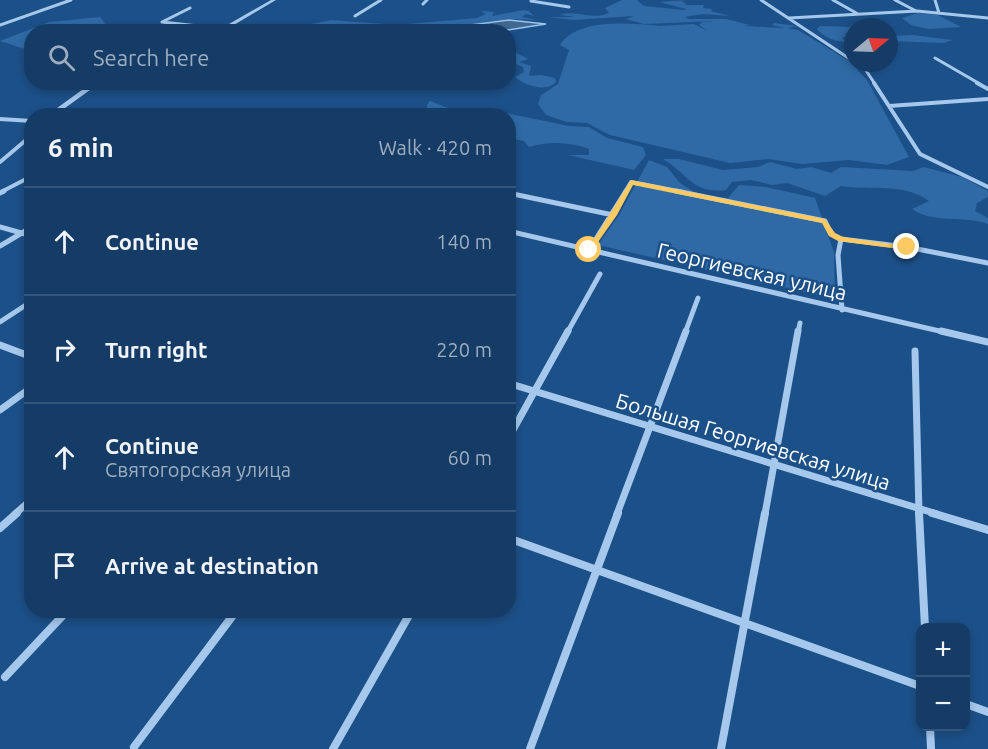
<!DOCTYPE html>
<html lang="en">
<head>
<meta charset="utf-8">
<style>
  body { margin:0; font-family:Ubuntu,sans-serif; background:#22476f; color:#f1f3f6 }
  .controls { position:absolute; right:18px; bottom:18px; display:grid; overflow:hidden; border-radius:12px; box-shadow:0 3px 9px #0003 }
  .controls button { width:54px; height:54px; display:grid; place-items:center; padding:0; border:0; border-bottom:2px solid #34567a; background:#153c66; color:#f1f3f6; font:30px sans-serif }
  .compass { position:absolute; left:844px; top:18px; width:54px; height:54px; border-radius:50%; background:#153c66; box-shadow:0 3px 9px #0003; rotate:71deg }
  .stop { position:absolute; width:18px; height:18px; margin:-14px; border:4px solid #fdc962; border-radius:50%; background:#fff }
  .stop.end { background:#fdc962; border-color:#fff; box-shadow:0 2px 6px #0008 }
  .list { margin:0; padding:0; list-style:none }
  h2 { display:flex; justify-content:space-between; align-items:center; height:78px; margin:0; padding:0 24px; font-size:26px }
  h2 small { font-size:20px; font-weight:400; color:#9dadbf }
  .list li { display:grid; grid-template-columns:39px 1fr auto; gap:18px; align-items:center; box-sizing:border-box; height:108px; padding:0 24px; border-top:2px solid #34567a }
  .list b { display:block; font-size:22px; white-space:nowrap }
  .list p { margin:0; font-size:20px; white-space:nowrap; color:#9dadbf }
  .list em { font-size:20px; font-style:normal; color:#9dadbf }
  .icon { flex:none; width:33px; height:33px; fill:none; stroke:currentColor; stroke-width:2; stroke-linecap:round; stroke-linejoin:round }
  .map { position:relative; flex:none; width:988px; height:749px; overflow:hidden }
  .search { position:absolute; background:#153c66; box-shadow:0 3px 9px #0003; left:24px; top:24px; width:492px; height:66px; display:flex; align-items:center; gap:15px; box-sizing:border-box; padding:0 21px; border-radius:24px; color:#9dadbf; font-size:22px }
  .panel { position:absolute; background:#153c66; box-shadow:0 3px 9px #0003; left:24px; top:108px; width:492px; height:510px; border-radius:24px }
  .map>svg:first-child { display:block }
</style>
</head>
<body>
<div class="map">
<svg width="988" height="749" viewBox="0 0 988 749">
  <rect width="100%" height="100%" fill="#1c5088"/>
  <path fill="#2f6aa6" d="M622 0H637L644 6 684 10 686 9 659 2 687 0 681 1 687 4 682 5H704L703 8 712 9 711 11 730 16 702 14 685 17 689 19H726L750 25 744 26 784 28 772 25 774 23 797 26 787 28 798 30 849 61 867 80 909 157 887 165 849 160 802 164 768 159 730 163 610 135 587 123 567 122 546 115 538 104 541 95 558 84 569 50 560 45C582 11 658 27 694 30L659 26 694 24 707 31 699 25 702 22 715 21 644 24 626 19 634 16 574 20 548 17H575L560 15C576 9 591 21 609 13L605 8Z
    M523 10 529 11 534 16 526 14 522 17 538 20 510 19 429 30 254 31 265 25 293 28 331 20 396 25 477 18 486 14 481 11 494 12 492 16Z
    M918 13 938 15 961 27 928 29 911 25 902 18Z
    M100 17 110 30 150 26 140 32H32L31 51 0 41 49 22Z
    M820 26 853 27V33H845L847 36 842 38 847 42C837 42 824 38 817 29Z
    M913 35 952 40 944 43 889 41V36Z
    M513 51 528 59 519 62 531 66 529 76 541 75 555 78 556 82C546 93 524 85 515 77L524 72 523 67 509 61V53Z
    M430 101 456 111H496L569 126 589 127 607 138 643 147 646 155 634 170 568 155H589V149C570 142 549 141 529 147L524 141 509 138 508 116 427 115V105Z
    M663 159H679L723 170 758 167 770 162 797 169 811 167 831 173 841 167 913 171 924 167 962 177 988 191V197L977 203 975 211 988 218V224C964 215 933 224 912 209L929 201C902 182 872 191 841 186L825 196 787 183 772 185 751 180 732 182 726 190C692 194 688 174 663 159Z
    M649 160 667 167 680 183 699 195 728 198 739 185 766 187 815 198 834 252 835 299 598 245 619 215Z"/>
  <path fill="#416890" stroke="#98c4ee" stroke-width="1.5" d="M509 20 546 24 501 31H424Z"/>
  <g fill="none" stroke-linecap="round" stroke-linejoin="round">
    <path stroke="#a5c8ec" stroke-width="3" d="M761 0 853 61
      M833 0 858 14
      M895 0 916 11
      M935 0 939 13
      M531 1 569 7
      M423 4 427 0
      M190 8 162 22 225 29
      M355 16 381 0
      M789 18 917 11 988 18
      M0 25 71 0
      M935 58 980 84
      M856 63 865 69 875 84"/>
    <path stroke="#a5c8ec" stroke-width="4" d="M874 83 920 154 988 187
      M977 83 988 89
      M889 106 988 99
      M0 119 32 121
      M0 162 32 135
      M1 192 32 176
      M625 192 631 182 683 192"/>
    <path stroke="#a5c8ec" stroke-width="5" d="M676 191 825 221 831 234 841 239
      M0 193 4 191
      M508 193 613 215
      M0 227 32 236
      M508 231 948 333
      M0 246 32 227
      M589 250 626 191
      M842 310 838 255 841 239 907 247 988 263
      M0 322 32 301
      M567 333 600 274
      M685 333 698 298
      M798 333 800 323"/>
    <path stroke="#a5c8ec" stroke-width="7" d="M941 331 988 342
      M0 345 32 357
      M915 351 919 514
      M508 383 937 514
      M0 410 32 387
      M508 439 568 331
      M15 514 32 499
      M617 514 686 331
      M765 514 798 331"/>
    <path stroke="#a5c8ec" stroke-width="8" d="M919 513 925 628
      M932 513 988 530
      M0 528 17 513
      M508 538 920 686
      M5 677 68 610
      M966 704 988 712
      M930 726 931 749
      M134 747 237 610
      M333 749 412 610
      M530 749 618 513
      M721 749 765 513"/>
    <path fill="#a5c8ec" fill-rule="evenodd" d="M271 0H276L222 32H215Z
      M93 82H101L54 116H46Z"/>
  </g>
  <path fill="#fdc962" d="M631 180 825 219 835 233 843 237 911 247 907 250 838 241 829 236 822 223 633 185 617 215 591 252H586Z"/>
  <g text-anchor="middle" stroke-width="5" stroke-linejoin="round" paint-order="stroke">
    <g font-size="21" fill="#fff" stroke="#1c5088">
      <text transform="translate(752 272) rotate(13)" y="7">Георгиевская улица</text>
      <text transform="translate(753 442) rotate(17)" y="7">Большая Георгиевская улица</text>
    </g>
  </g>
</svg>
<div class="controls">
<button>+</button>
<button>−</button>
</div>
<svg class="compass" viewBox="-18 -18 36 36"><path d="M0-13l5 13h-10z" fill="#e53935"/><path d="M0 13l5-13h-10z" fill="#9dadbf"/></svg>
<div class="stop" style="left:589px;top:250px"></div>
<div class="stop end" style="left:907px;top:247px"></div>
<div class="search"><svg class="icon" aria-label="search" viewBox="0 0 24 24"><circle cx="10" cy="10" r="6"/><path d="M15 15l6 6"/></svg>Search here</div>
<section class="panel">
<h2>6 min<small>Walk · 420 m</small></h2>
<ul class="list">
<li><svg class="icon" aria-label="ahead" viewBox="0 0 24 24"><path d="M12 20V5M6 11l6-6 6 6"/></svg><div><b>Continue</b></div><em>140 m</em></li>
<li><svg class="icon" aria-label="right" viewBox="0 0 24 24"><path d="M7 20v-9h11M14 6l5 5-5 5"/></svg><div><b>Turn right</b></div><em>220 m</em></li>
<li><svg class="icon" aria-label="ahead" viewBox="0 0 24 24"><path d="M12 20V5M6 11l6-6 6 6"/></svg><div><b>Continue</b><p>Святогорская улица</p></div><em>60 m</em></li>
<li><svg class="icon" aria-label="arrive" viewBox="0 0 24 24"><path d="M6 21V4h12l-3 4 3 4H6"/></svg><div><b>Arrive at destination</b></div></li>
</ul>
</section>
</div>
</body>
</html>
